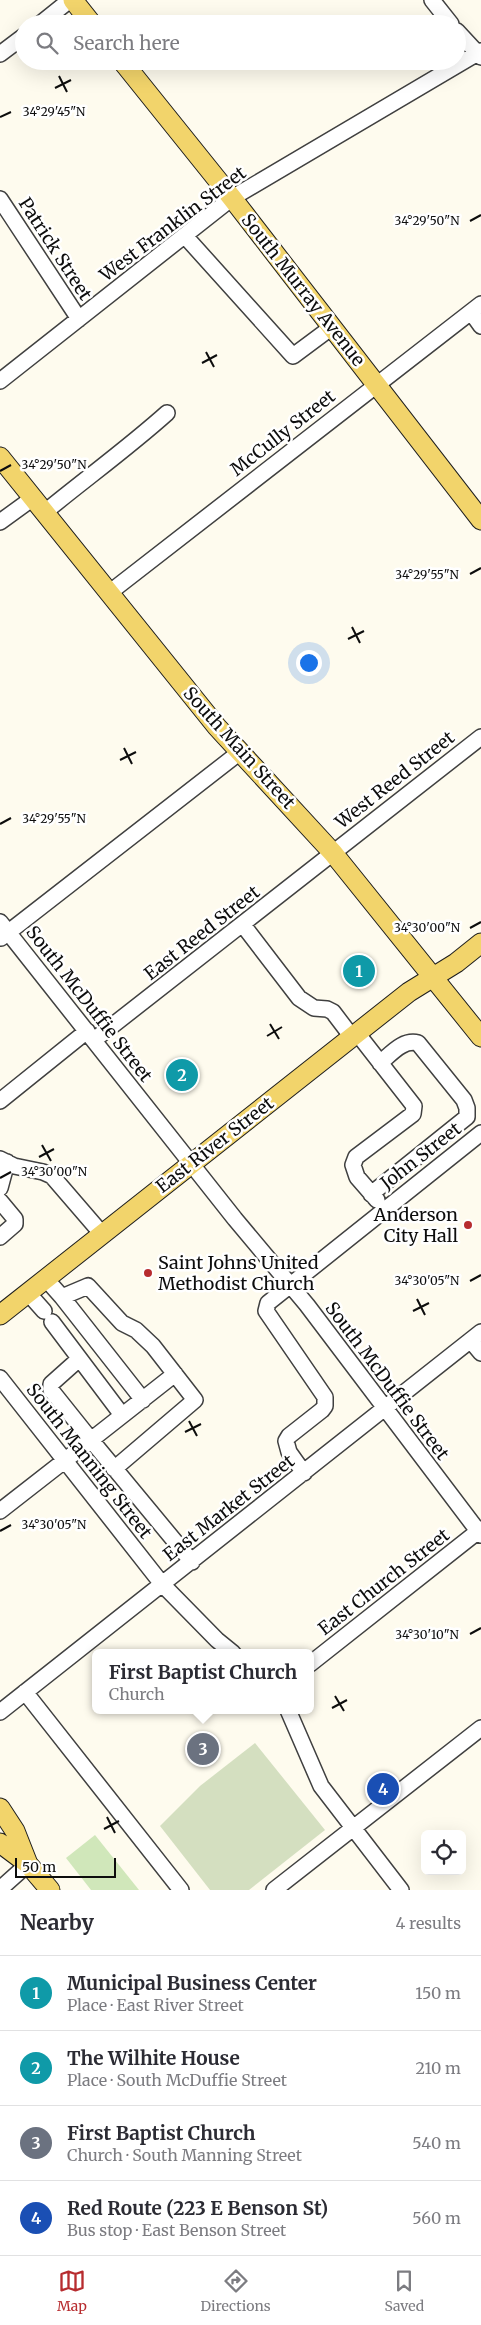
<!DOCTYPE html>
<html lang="en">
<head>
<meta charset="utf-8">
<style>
  body { margin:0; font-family:Merriweather,serif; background:#f2f2f3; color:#2b2b33 }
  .controls { position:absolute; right:15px; bottom:15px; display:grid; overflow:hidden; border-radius:8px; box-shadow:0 5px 20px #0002 }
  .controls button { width:45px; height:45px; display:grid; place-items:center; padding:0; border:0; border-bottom:1px solid #e1e1e2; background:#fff; color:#2b2b33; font:25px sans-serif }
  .scale { position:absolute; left:15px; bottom:12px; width:101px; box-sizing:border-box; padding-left:5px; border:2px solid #0d0d0d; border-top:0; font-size:14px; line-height:18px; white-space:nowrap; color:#0d0d0d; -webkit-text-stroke:4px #fff; paint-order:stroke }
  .you { position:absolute; left:308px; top:662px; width:18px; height:18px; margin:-12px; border:4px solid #fff; border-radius:50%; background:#1a73e8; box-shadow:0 0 0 8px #1a73e833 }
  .badge { display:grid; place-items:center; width:32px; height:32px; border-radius:50%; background:#b72c2f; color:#fff; font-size:16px; font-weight:700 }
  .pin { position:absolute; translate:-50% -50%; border:2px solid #fff; box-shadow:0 1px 5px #0006 }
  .popup { position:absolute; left:92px; top:1649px; width:222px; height:65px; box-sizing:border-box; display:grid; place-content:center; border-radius:8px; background:#fff; filter:drop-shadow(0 1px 4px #0005); font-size:16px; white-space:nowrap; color:#7c7c81 }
  .popup b { font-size:19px; color:#2b2b33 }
  .popup::after { content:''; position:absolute; left:50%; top:100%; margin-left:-10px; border:10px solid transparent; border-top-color:#fff }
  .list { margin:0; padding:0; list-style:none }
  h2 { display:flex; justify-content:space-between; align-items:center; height:65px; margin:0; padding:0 20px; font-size:21px }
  h2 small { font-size:16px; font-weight:400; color:#7c7c81 }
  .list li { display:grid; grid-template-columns:32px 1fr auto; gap:15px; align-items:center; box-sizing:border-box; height:75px; padding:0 20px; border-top:1px solid #e1e1e2 }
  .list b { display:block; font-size:19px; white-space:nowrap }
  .list p { margin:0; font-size:16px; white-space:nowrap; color:#7c7c81 }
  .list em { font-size:16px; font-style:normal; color:#7c7c81 }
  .icon { flex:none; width:28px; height:28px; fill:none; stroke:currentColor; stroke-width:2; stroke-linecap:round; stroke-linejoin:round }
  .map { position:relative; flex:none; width:481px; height:1890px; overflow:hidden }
  .search { position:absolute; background:#fff; box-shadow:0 5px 20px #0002; left:15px; right:15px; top:15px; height:55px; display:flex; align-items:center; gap:12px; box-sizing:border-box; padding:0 18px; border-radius:28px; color:#7c7c81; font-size:19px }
  .sheet { height:365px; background:#fff }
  nav { display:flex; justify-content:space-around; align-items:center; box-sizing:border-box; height:70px; border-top:1px solid #e1e1e2; background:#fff; font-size:14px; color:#7c7c81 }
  nav a { display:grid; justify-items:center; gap:2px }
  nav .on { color:#b72c2f }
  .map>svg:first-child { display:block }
</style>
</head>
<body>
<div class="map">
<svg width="481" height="1890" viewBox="0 0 481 1890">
  <rect width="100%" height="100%" fill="#fefbee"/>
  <path fill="#d0e7ba" d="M95 1835 139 1890H91L66 1858Z"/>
  <path fill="#d4dfc0" d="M255 1743 325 1830 249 1890H210L160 1826 200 1786Z"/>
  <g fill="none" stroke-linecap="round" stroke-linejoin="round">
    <g stroke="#404040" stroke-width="18">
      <path id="minor" d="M432 0 451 24
        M40 24 70 0
        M457 31 481 57
        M0 54 24 36
        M0 199 79 319
        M185 236 293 356 332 327
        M471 312 481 326
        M0 381 232 198 481 51
        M45 512C85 479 128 448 167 413
        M0 522 33 498
        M109 593 481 304
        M0 922 235 1219 307 1305 481 1535
        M243 925 299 998 314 1008 327 1009 333 1012 352 1037
        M1 938 240 752
        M357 1033 414 1106 413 1114 356 1157 353 1165 357 1177 377 1200
        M94 1040 481 737
        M0 1101 87 1031
        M0 1159 14 1166 43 1172 52 1176 102 1234
        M0 1188 7 1162
        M371 1194 467 1117V1108L464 1100 418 1043C403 1039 391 1054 380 1063
        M0 1201 15 1219V1224L0 1237
        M46 1279 62 1297 88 1286 122 1323 136 1330 153 1346 195 1400 114 1469
        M28 1293 44 1311
        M62 1297 143 1400
        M52 1322 122 1415
        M471 1341 481 1353
        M79 1359 51 1384V1390L91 1440 175 1374
        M0 1378 162 1584 217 1640 233 1653
        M304 1473 289 1452 286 1441 289 1436 322 1410 325 1406V1397L266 1311 268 1303 481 1133
        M0 1511 91 1440 192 1562
        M310 1664 481 1529
        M25 1692 181 1890
        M288 1710 321 1786 401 1890
        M0 1712 481 1332
        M0 1889 28 1864
        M274 1890 481 1728"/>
    </g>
    <g stroke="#1e1e1e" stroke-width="21">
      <path id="major" d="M73 0 92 24
        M122 61 232 198 481 520
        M0 457 217 727 333 853 481 1037
        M0 1315 409 992 456 963 481 943
        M0 1808 15 1831 28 1864
        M0 1843 28 1864 50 1890"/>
    </g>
    <use href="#minor" stroke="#fff" stroke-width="15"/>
    <use href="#major" stroke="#f2d46b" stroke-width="19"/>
  </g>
  <path fill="none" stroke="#0d0d0d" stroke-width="2" d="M59 76 67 92M55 88 71 80M0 117 11 112M470 221 481 215M206 352 214 367M202 363 217 355M0 471 11 465M470 574 481 568M352 627 360 643M348 639 364 631M124 748 132 764M120 760 136 752M0 824 11 818M470 928 481 922M270 1024 279 1039M267 1036 282 1027M42 1145 51 1161M39 1157 54 1149M0 1178 11 1172M470 1281 481 1275M417 1299 425 1315M413 1311 429 1303M189 1421 197 1436M185 1432 201 1424M0 1531 11 1525M470 1634 481 1628M335 1696 344 1711M332 1708 347 1700M107 1817 115 1833M104 1829 119 1821"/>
  <g fill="#b72c2f" stroke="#fff" stroke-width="2">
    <circle cx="468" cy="1225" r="5"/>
    <circle cx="148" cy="1273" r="5"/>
  </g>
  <g text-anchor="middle" stroke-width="5" stroke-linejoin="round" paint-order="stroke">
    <g font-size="18" fill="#0d0d0d" stroke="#fff">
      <text transform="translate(173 224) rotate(-37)" y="6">West Franklin Street</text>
      <text transform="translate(55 249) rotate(57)" y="6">Patrick Street</text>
      <text transform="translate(303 290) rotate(52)" y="6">South Murray Avenue</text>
      <text transform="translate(283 433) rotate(-38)" y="6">McCully Street</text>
      <text transform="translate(239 748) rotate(48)" y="6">South Main Street</text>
      <text transform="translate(395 780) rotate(-38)" y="6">West Reed Street</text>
      <text transform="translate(202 933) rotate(-38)" y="6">East Reed Street</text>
      <text transform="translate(89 1004) rotate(52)" y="6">South McDuffie Street</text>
      <text transform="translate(215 1145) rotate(-38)" y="6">East River Street</text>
      <text transform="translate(421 1156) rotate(-38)" y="6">John Street</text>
      <text transform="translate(387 1381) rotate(53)" y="6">South McDuffie Street</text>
      <text transform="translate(89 1461) rotate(52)" y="6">South Manning Street</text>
      <text transform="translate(229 1508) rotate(-38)" y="6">East Market Street</text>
      <text transform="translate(384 1582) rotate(-38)" y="6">East Church Street</text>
    </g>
    <g font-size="18" fill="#0d0d0d" stroke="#fff" text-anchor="end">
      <text x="458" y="1221">Anderson<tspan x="458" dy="21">City Hall</tspan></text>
      <text x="158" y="1269" text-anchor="start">Saint Johns United<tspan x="158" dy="21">Methodist Church</tspan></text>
    </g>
  </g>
  <g font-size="12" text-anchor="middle" fill="#0d0d0d" stroke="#fff" stroke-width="5" stroke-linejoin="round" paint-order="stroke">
    <text x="54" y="116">34°29'45"N</text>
    <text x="427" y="225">34°29'50"N</text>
    <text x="54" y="469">34°29'50"N</text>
    <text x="427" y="579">34°29'55"N</text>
    <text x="54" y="823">34°29'55"N</text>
    <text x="427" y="932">34°30'00"N</text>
    <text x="54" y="1176">34°30'00"N</text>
    <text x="427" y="1285">34°30'05"N</text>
    <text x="54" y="1529">34°30'05"N</text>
    <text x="427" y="1639">34°30'10"N</text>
  </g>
</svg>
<div class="controls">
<button><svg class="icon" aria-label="locate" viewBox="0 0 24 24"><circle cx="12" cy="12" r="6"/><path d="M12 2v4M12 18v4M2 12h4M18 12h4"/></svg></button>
</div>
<div class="scale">50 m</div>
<div class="you"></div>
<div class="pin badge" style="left:359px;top:971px;background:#0f9aa8">1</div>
<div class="pin badge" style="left:182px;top:1075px;background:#0f9aa8">2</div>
<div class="pin badge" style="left:203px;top:1749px;background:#6b7280">3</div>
<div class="popup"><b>First Baptist Church</b>Church</div>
<div class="pin badge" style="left:383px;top:1789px;background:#1a4fb4">4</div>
<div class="search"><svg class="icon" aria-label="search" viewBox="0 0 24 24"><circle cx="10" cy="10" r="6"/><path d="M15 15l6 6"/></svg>Search here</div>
</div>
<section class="sheet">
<h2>Nearby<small>4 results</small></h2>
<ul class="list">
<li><span class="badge" style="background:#0f9aa8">1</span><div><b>Municipal Business Center</b><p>Place · East River Street</p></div><em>150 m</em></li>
<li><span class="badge" style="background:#0f9aa8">2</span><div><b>The Wilhite House</b><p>Place · South McDuffie Street</p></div><em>210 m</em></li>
<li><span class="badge" style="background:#6b7280">3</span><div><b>First Baptist Church</b><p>Church · South Manning Street</p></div><em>540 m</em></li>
<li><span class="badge" style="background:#1a4fb4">4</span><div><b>Red Route (223 E Benson St)</b><p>Bus stop · East Benson Street</p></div><em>560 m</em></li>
</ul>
</section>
<nav>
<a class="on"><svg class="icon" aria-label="map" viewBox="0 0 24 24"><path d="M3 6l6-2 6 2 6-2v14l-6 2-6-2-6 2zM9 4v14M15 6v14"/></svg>Map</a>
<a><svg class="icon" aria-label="directions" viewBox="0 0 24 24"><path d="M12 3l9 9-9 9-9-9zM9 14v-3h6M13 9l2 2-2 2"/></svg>Directions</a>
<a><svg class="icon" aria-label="saved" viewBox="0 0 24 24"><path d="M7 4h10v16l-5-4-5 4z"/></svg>Saved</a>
</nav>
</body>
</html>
